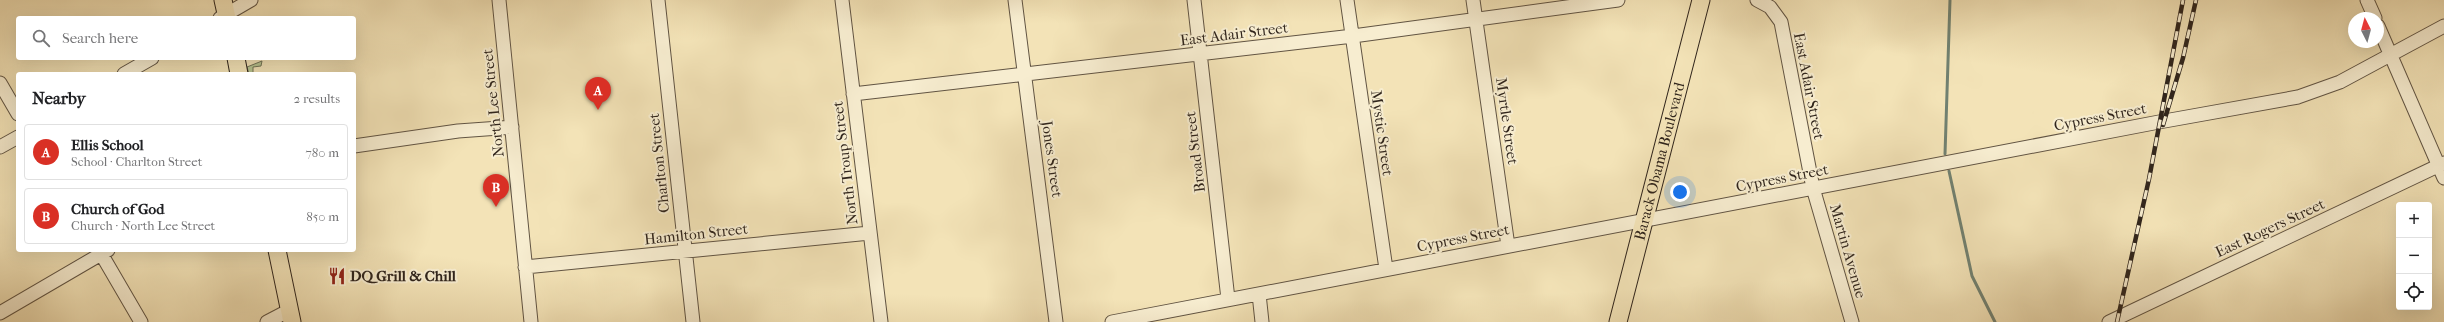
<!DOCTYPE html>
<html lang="en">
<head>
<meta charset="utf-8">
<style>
  body { margin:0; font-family:"IM FELL French Canon",serif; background:#f6f6f6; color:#202124 }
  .controls { position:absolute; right:12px; bottom:12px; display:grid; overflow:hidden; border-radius:4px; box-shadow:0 4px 16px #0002 }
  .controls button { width:36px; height:36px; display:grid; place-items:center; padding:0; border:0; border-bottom:1px solid #e0e0e0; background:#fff; color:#202124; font:20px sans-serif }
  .compass { position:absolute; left:2348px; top:12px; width:36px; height:36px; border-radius:50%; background:#fff; box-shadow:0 4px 16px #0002; rotate:354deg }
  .you { position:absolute; left:1680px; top:192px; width:14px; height:14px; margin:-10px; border:3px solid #fff; border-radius:50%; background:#1a73e8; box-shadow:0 0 0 6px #1a73e833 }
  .badge { display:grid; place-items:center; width:26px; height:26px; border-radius:50%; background:#d93025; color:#fff; font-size:13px; font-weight:700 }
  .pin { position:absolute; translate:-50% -33px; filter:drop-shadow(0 1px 2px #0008) }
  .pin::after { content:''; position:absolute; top:21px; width:14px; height:12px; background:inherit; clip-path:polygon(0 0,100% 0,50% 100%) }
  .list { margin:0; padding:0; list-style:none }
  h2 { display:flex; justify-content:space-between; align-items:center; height:52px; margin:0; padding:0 16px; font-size:17px }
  h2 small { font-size:13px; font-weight:400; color:#757577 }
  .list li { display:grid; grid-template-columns:26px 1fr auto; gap:12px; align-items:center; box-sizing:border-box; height:56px; margin:0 8px 8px; padding:0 8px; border:1px solid #e0e0e0; border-radius:4px }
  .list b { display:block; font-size:15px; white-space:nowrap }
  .list p { margin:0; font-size:13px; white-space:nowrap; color:#757577 }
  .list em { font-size:13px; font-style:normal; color:#757577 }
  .icon { flex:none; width:22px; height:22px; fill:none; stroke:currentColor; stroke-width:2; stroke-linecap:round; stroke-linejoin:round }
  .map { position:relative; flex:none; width:2444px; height:322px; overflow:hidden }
  .search { position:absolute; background:#fff; box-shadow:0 4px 16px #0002; left:16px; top:16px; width:340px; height:44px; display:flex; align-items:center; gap:10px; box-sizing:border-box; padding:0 14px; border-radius:4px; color:#757577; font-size:15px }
  .panel { position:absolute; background:#fff; box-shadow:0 4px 16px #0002; left:16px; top:72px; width:340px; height:180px; border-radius:4px }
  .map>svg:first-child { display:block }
</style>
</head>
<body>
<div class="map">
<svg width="2444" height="322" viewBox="0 0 2444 322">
  <rect width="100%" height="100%" fill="#f3e3b7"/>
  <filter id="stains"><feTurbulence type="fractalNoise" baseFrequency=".005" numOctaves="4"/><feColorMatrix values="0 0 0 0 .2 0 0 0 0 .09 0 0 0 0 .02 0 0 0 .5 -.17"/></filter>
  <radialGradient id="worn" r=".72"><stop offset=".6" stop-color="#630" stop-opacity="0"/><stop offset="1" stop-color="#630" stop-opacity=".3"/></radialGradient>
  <path fill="#b8c490" stroke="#747456" d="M262 61 261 66 253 67V74H249L247 67Z"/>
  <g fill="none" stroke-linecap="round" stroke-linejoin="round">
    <path stroke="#718171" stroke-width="3" d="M1945 154 1950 0
      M1949 171 1972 276 1995 322"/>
    <g stroke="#615443" stroke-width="15">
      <path id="minor" d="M499 0 531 322
        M658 0 693 322
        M842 0 881 322
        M1015 0 1056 322
        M1194 0 1228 299
        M1347 0 1386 269
        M1473 0 1508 246
        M1757 0 1770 7 1781 22 1813 188 1852 322
        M2367 0 2375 18
        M220 18 251 0
        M2378 26 2444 178
        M124 74 152 58
        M0 83 18 114
        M853 94 1353 36 1618 0
        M354 146 458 131 512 127
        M0 147 18 137
        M99 250 141 322
        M525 267 870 233
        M1259 294 1262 322
        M0 313 108 250
        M267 322 290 310
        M1112 322 2159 122 2298 97 2340 82 2444 26
        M2109 322 2444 163"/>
    </g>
    <g stroke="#30251c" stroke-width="19">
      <g id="major">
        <path d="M223 0 227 18"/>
        <path d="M236 58 239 74"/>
        <path d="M277 250 292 322"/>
        <path id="s1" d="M1618 322 1701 0"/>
      </g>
    </g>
    <use href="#minor" stroke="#f7edd0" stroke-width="13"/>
    <use href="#major" stroke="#f3e3b7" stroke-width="17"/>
    <g stroke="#30251c" stroke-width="4.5">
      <path id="rail" d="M2163 125 2183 58 2196 0
        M2117 322 2149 179 2183 0"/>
    </g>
    <use href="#rail" stroke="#f7edd0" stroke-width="3" stroke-dasharray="9" stroke-linecap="butt"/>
  </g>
  <defs>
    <g id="restaurant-bare" transform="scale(1.38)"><path d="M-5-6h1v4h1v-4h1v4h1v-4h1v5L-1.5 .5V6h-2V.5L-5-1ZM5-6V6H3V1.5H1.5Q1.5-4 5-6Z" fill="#8f2418" stroke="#f7edd0" stroke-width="2.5" paint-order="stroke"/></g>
  </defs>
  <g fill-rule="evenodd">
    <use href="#restaurant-bare" x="337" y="276"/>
  </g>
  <g text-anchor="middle" stroke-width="4" stroke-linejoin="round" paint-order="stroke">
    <g font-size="15" fill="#30251c" stroke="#f7edd0">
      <text transform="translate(1234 34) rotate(-7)" y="5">East Adair Street</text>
      <text transform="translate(1809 86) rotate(79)" y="5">East Adair Street</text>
      <text transform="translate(493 103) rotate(-96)" y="5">North Lee Street</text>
      <text transform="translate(2100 117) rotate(-11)" y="5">Cypress Street</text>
      <text transform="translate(1507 121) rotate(82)" y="5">Myrtle Street</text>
      <text transform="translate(1382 133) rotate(82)" y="5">Mystic Street</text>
      <text transform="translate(1195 152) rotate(-97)" y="5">Broad Street</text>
      <text transform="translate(1052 159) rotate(82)" y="5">Jones Street</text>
      <text dy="5" stroke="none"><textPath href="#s1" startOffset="166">Barack Obama Boulevard</textPath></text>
      <text transform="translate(659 163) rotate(-96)" y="5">Charlton Street</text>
      <text transform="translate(845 163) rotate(-97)" y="5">North Troup Street</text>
      <text transform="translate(1782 178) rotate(-11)" y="5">Cypress Street</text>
      <text transform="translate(2270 228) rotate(-25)" y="5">East Rogers Street</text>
      <text transform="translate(696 234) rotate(-6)" y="5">Hamilton Street</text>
      <text transform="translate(1463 238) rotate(-11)" y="5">Cypress Street</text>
      <text transform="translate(1848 251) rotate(74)" y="5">Martin Avenue</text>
    </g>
    <g font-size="15" font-weight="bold" fill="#30251c" stroke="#f7edd0" text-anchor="start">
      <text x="350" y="281">DQ Grill &amp; Chill</text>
    </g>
  </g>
  <rect width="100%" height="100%" filter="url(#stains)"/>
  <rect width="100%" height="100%" fill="url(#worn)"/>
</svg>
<div class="controls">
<button>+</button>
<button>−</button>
<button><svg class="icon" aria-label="locate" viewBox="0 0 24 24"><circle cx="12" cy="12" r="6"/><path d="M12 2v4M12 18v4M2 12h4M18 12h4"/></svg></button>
</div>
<svg class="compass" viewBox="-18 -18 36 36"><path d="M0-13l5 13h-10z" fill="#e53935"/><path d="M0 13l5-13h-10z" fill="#757577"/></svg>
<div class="you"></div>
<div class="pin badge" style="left:598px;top:110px">A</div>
<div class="pin badge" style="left:496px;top:207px">B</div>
<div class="search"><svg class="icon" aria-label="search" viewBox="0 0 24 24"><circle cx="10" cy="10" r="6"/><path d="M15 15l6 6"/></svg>Search here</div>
<section class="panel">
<h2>Nearby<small>2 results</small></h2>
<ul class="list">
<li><span class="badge">A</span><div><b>Ellis School</b><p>School · Charlton Street</p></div><em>780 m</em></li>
<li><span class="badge">B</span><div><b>Church of God</b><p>Church · North Lee Street</p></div><em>850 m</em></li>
</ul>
</section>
</div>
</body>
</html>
